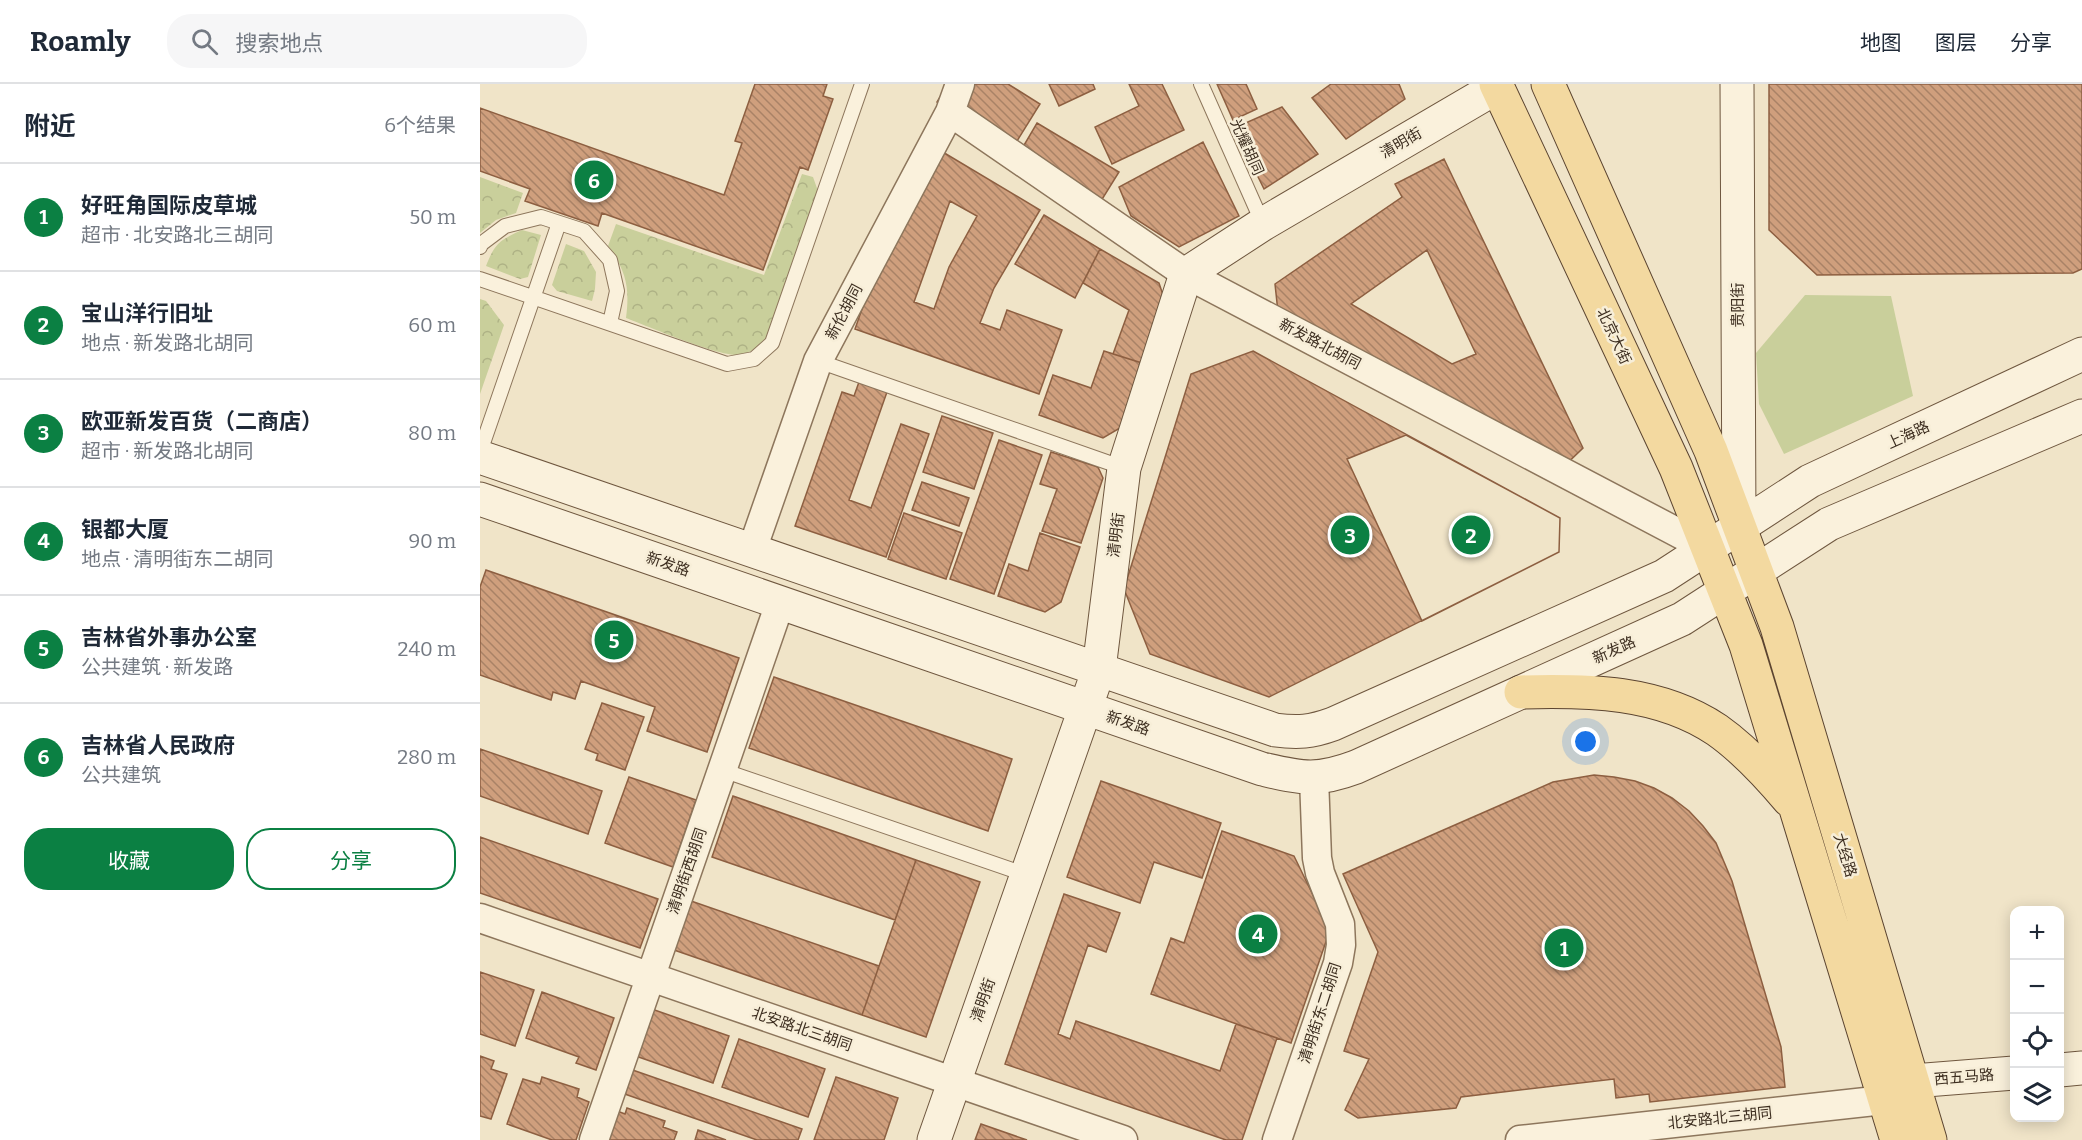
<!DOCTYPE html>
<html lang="zh">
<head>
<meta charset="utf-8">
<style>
  body { margin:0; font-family:Bitter,"Noto Sans SC",serif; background:#f6f6f7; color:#1f2937 }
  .controls { position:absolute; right:18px; bottom:18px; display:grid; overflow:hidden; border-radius:12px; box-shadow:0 3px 15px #0003 }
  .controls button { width:54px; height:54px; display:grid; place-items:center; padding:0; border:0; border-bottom:2px solid #e0e1e3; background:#fff; color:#1f2937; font:30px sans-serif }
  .you { position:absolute; left:1106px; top:658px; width:21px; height:21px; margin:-15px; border:4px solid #fff; border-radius:50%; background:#1a73e8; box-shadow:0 0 0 9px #1a73e833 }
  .badge { display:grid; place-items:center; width:39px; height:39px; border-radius:50%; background:#0b8043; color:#fff; font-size:20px; font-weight:700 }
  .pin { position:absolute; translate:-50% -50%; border:3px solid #fff; box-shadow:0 2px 6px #0006 }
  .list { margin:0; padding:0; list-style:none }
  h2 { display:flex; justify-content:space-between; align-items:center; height:78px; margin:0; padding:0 24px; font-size:26px }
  h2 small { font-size:20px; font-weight:400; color:#747a83 }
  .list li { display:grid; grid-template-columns:39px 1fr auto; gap:18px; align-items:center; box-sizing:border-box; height:108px; padding:0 24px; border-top:2px solid #e0e1e3 }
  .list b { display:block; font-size:22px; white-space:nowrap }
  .list p { margin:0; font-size:20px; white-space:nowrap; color:#747a83 }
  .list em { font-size:20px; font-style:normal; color:#747a83 }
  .actions { display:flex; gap:12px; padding:18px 24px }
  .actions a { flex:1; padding:14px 0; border:2px solid #0b8043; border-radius:24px; text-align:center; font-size:21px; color:#0b8043 }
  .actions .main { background:#0b8043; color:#fff }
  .icon { flex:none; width:33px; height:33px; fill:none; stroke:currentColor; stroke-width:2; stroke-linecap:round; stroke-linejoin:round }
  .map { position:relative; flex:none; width:1602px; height:1056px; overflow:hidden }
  header { display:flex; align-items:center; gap:36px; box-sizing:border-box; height:84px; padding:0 30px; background:#fff; border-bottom:2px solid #e0e1e3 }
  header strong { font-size:28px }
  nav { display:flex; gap:33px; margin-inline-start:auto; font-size:21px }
  .search { width:420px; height:54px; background:#f6f6f7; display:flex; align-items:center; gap:15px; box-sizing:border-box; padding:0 21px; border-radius:24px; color:#747a83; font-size:22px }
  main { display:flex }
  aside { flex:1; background:#fff }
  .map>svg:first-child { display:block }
</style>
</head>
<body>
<header>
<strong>Roamly</strong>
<div class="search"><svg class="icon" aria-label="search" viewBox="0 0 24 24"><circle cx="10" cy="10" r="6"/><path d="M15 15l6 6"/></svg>搜索地点</div>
<nav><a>地图</a><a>图层</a><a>分享</a></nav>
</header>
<main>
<aside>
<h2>附近<small>6个结果</small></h2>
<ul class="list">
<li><span class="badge">1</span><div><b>好旺角国际皮草城</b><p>超市 · 北安路北三胡同</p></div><em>50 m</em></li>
<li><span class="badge">2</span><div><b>宝山洋行旧址</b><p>地点 · 新发路北胡同</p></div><em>60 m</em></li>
<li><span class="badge">3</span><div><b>欧亚新发百货（二商店）</b><p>超市 · 新发路北胡同</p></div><em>80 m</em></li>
<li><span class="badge">4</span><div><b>银都大厦</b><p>地点 · 清明街东二胡同</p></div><em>90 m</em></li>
<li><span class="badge">5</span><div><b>吉林省外事办公室</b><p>公共建筑 · 新发路</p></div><em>240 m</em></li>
<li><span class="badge">6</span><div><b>吉林省人民政府</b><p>公共建筑</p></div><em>280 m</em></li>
</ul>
<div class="actions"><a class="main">收藏</a><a>分享</a></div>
</aside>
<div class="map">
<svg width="1602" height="1056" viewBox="0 0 1602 1056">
  <defs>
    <pattern id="forest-crowns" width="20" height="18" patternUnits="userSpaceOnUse" patternTransform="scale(1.5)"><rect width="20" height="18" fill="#c9cf9b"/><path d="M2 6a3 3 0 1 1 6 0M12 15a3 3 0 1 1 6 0" fill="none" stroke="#aeb285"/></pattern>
    <pattern id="building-back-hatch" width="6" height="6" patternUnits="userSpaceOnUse" patternTransform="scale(1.5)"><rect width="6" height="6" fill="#cf9f7d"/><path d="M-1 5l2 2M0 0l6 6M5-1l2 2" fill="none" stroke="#a98266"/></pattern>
  </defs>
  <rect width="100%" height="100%" fill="#f0e4c8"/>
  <path fill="#c9cf9b" d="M1325 211 1411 212 1433 312 1304 370 1279 320 1276 269Z"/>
  <path fill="url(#forest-crowns)" d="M322 90 333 93 338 107 287 254C278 263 271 269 259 271 240 273 167 242 146 234 150 203 146 187 128 162L136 140 284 191Z
    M0 93 43 109 36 129 16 136 0 149Z
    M42 146 61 151 48 193 40 195 6 182C15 159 20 156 42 146Z
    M86 160 104 167 116 188 115 205 112 217 77 207 72 201Z
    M0 215 6 217 24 241 0 310Z"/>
  <path fill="url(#building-back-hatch)" stroke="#8d5f41" stroke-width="1.5" fill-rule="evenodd" d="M275 0H347L343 12 353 15 328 86 320 83 283 186 122 129 118 142 45 117 50 105 0 87V24L244 111 262 59 255 57Z
    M468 0H528L560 20 532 65 457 18Z
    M569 0H613L615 5 579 22Z
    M649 0H682L704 46 632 80 615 43 659 22Z
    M737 0H766L777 25 753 36Z
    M851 0H919L925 15 866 55 832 14Z
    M1289 0H1602V185L1593 189 1337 191 1289 146Z
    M802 23 838 70 784 105 754 44Z
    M557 39 639 88 621 117 540 68Z
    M723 58 759 132 699 163 651 132 639 103Z
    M456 64 560 126 514 204 500 239 520 246 527 226 582 246 559 310 375 245 437 68ZM470 117 497 132 469 183 454 225 434 218Z
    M964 75 1103 364 1078 388 798 228 795 200 922 113 915 100ZM947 166 996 270 972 280 871 220Z
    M564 131 620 165 595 214 535 180Z
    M620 165 679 199 684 214 662 279 633 270 649 226 603 199Z
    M624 267 662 279 640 344 623 354 559 331 573 291 611 304Z
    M773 267 1080 434 1079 468 789 613 670 570 644 505 711 290Z
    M379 298 407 308 369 416 391 424 421 340 449 350 406 473 315 442 362 308 374 312Z
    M462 332 513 349 494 405 443 388Z
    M926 351 1080 434 1079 468 942 537 867 375Z
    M519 356 562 371 514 510 470 495Z
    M571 368 618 383 623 394 601 459 562 447 577 405 560 400Z
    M442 398 489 414 479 442 432 426Z
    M424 429 482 449 466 495 408 475Z
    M560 449 600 463 581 518 565 528 518 512 529 480 548 487Z
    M6 486 259 574 227 668 167 647 175 623 101 597 95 615 73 608 71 616 0 591V503Z
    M294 593 532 675 508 747 269 664Z
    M122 619 164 633 145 686 116 676 118 670 105 665Z
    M0 665 122 707 108 750 0 712Z
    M1114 691 1134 693 1155 697 1174 704 1192 714 1209 727 1223 742 1236 759 1252 797 1301 963 1305 1003 1170 1018 1169 1010 1136 1014 1134 995 981 1013 976 1024 878 1034 865 1026 889 975 864 967 898 868 863 790 1073 698Z
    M149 693 216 716 193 783 125 759Z
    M621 697 741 739 722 794 674 778 660 819 587 793Z
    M253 712 436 776 415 836 232 773Z
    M742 747 814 772 850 846 811 959 671 910 691 854 704 859Z
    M0 753 178 815 160 864 0 809Z
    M436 776 500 798 446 953 382 931Z
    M584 810 640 829 626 868 608 861 578 950 590 955 596 937 740 987 756 940 797 954 762 1056H746L525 980Z
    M211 817 399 882 382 931 194 866Z
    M0 888 54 906 35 962 0 950Z
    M62 908 134 934 116 986 96 979 99 973 46 954Z
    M166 923 249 952 233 999 150 970Z
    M259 955 345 985 328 1033 242 1003Z
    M0 972 14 977 11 985 27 990 11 1035 0 1032Z
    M144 983 322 1045 318 1056H277L136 1007Z
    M62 993 99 1005 97 1013 109 1018 96 1056H72L27 1040 43 995 60 1000Z
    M356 993 418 1014 404 1056H334Z
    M147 1024 185 1037 183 1043 197 1048 194 1056H121L132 1025 145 1030Z
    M501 1040 547 1056H495Z
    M218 1046 246 1056H215Z"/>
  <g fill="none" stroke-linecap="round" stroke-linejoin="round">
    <g stroke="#8d765c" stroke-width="16">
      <path id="lane" d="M721 0 783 140
        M0 163 1 160 25 142 61 133 104 147 130 176 137 207 130 239
        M0 195 247 280 274 275 292 259 382 0
        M338 277 644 384
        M0 368 79 139
        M242 686 547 791"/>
    </g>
    <g stroke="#8d765c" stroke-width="31">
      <path id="street" d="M470 28 706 190 1227 464
        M272 466 338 277 470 28 480 0
        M0 834 643 1056
        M114 1056 300 519
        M797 1056 858 879 861 861 860 840 840 789 837 774 834 694
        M1040 1056 1404 1016"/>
    </g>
    <g stroke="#6f573f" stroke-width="35">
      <path id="secondary" d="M1257 0 1259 440
        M0 373 795 646C818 649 831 648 853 640L1184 492 1330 397 1602 270
        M0 415 782 685C822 694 836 698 876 683L1202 535 1349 440 1602 332
        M1580 986 1602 984
        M1433 997 1534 989
        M454 1056 619 585 644 384 706 190 783 140 1017 3"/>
    </g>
    <g stroke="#5b4430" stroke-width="35">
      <path id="primary" d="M1016 0 1196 384 1266 561 1417 1056
        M1068 0 1231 367 1297 543 1450 1056
        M1041 608C1107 606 1179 607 1237 646 1264 665 1288 691 1309 716"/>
    </g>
    <use href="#lane" stroke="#faf1dc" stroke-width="14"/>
    <use href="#street" stroke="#faf1dc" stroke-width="28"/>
    <use href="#secondary" stroke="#faf1dc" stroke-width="33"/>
    <use href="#primary" stroke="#f3d9a0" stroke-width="33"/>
  </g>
  <g text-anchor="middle" stroke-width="5" stroke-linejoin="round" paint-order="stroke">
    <g font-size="15" fill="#3d2e20" stroke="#f7eed8">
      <text transform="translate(921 59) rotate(-30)" y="5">清明街</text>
      <text transform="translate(767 63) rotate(66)" y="5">光耀胡同</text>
      <text transform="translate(1258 221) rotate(-90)" y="5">贵阳街</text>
      <text transform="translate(364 228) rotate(-62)" y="5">新伦胡同</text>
      <text transform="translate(1134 252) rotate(65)" y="5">北京大街</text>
      <text transform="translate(840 260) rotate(28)" y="5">新发路北胡同</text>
      <text transform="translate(1428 351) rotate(-25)" y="5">上海路</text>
      <text transform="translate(636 451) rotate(-83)" y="5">清明街</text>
      <text transform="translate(188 480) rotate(19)" y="5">新发路</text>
      <text transform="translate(1134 566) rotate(-24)" y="5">新发路</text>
      <text transform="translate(648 639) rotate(19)" y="5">新发路</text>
      <text transform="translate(1365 771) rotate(73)" y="5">大经路</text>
      <text transform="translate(207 787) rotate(-71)" y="5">清明街西胡同</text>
      <text transform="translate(503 916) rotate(-71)" y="5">清明街</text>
      <text transform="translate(840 929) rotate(-72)" y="5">清明街东二胡同</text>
      <text transform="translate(322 945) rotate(19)" y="5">北安路北三胡同</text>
      <text transform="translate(1484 993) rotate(-5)" y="5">西五马路</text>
      <text transform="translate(1240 1034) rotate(-6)" y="5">北安路北三胡同</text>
    </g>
  </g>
</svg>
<div class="controls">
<button>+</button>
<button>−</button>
<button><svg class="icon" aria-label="locate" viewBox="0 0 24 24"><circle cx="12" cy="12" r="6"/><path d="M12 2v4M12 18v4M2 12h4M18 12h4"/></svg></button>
<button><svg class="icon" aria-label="layers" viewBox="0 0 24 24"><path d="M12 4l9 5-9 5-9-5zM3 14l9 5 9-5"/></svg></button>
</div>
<div class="you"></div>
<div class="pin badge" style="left:1084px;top:864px">1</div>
<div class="pin badge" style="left:991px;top:451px">2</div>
<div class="pin badge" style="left:870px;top:451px">3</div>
<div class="pin badge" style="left:778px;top:850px">4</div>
<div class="pin badge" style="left:134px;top:556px">5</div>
<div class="pin badge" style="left:114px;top:96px">6</div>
</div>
</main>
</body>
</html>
